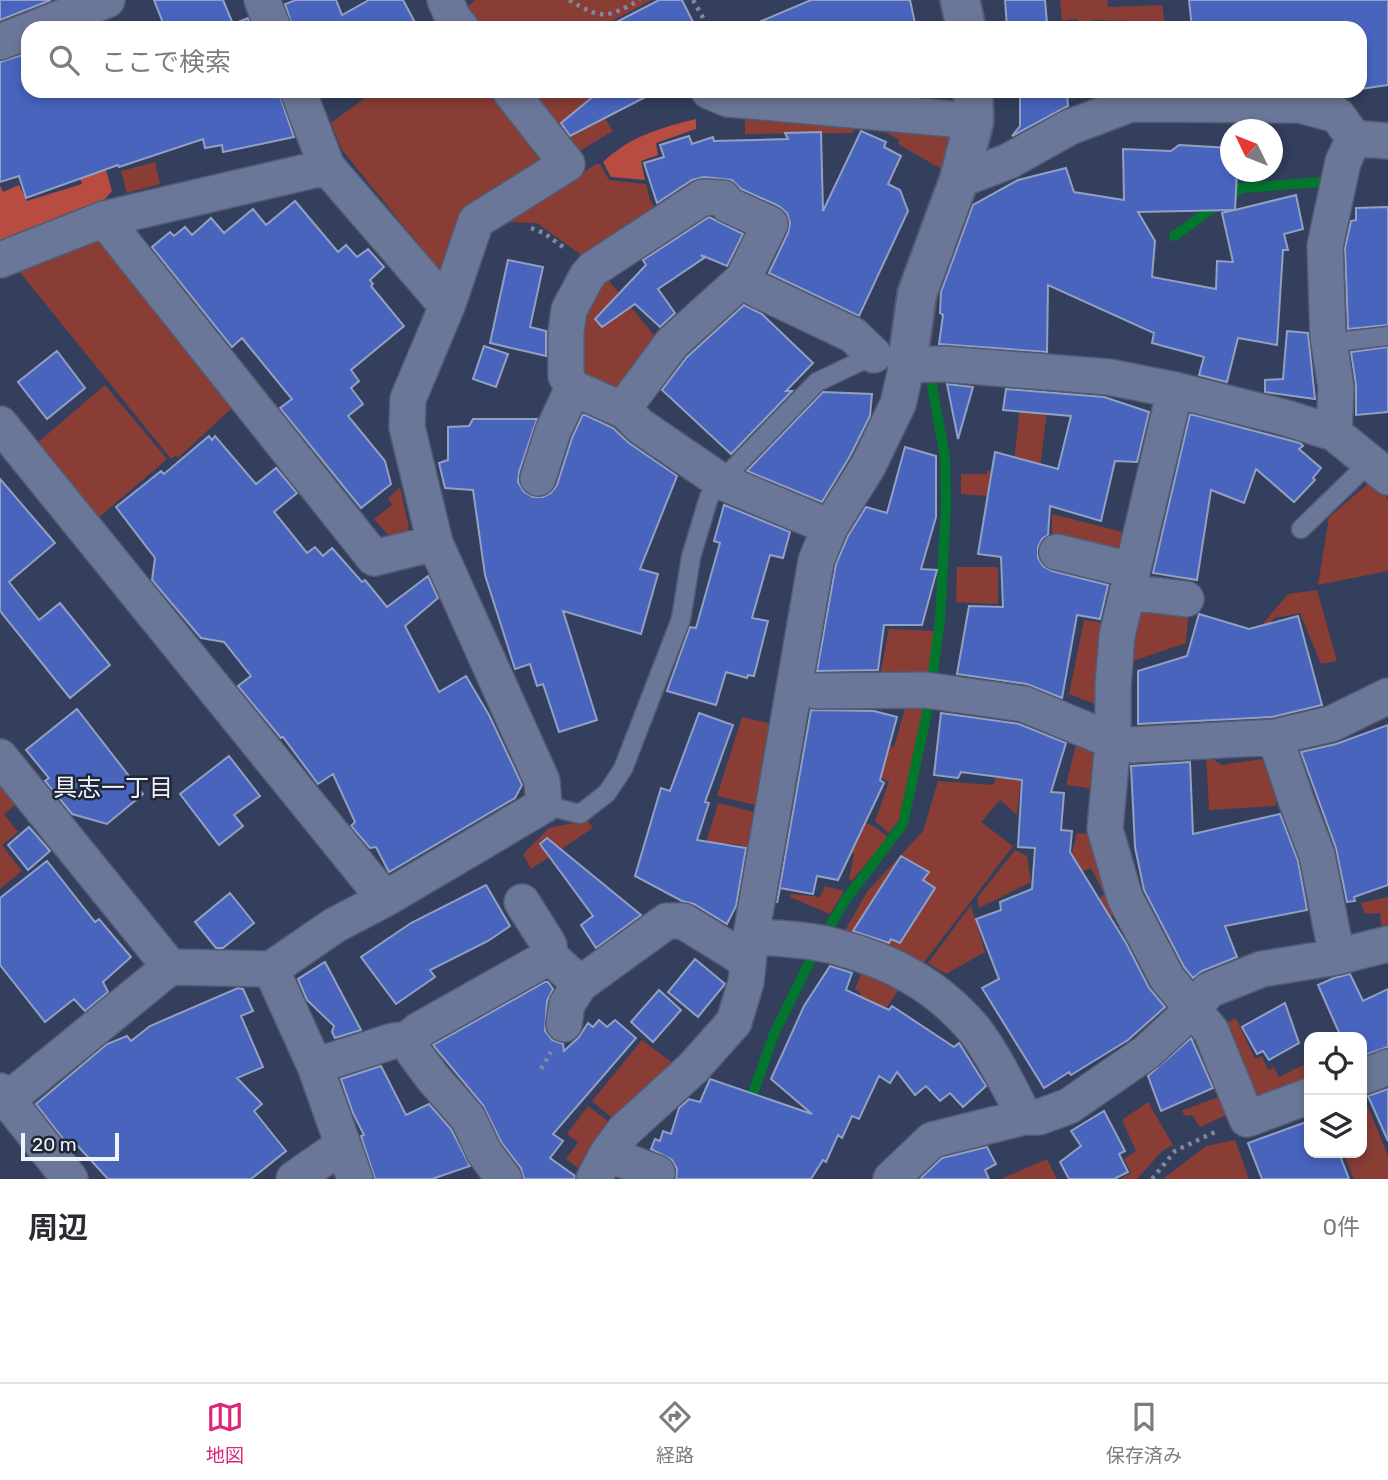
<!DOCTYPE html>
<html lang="ja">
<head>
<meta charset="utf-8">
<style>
  body { margin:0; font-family:Rubik,"Noto Sans JP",sans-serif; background:#f7f7f7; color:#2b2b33 }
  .controls { position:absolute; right:21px; bottom:21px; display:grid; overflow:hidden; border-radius:14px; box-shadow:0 4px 10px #0003 }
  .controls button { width:63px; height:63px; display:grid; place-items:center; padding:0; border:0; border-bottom:2px solid #e1e1e2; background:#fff; color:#2b2b33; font:35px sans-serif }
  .compass { position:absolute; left:1220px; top:119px; width:63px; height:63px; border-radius:50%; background:#fff; box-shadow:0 4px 10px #0003; rotate:313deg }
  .scale { position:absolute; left:21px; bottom:18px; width:98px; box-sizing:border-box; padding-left:7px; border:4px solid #eef3ff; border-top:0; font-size:19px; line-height:24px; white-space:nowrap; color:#eef3ff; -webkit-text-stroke:5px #212634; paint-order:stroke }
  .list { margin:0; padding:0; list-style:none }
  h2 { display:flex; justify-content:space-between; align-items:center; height:91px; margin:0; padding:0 28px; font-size:30px }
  h2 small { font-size:23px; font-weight:400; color:#7c7c81 }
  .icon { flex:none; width:38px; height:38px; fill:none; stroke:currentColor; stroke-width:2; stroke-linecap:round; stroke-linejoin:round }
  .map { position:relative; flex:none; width:1388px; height:1179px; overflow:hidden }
  .search { position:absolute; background:#fff; box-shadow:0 4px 10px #0003; left:21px; right:21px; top:21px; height:77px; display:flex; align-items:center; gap:18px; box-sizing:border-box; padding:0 24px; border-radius:21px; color:#7c7c81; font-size:26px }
  .sheet { height:203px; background:#fff }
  nav { display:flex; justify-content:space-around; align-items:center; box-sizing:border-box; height:98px; border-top:2px solid #e1e1e2; background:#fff; font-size:19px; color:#7c7c81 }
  nav a { display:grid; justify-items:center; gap:4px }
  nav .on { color:#db2777 }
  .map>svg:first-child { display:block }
</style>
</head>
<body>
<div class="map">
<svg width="1388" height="1179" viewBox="0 0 1388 1179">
  <rect width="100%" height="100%" fill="#333f5d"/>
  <path fill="#893d35" d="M475 0H652L599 28H468L458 15Z
    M1060 0H1107L1108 7 1162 5 1165 24 1129 28 1127 21 1093 20 1089 28H1078L1077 19 1062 21Z
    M374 91H492L534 143 544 163 450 266 437 267 342 150 331 123Z
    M519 91H588L613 131 571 156Z
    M745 113 859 123 852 133 745 134Z
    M881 130 951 136 943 170 898 144 900 140Z
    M155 162 160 184 127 193 121 171Z
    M596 164H600L609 180 646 184 650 200 660 214 591 262 537 223 505 222Z
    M92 239 106 241 235 405 178 458 176 455 171 459 18 270Z
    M601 271 658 340 621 398 579 379 576 320Z
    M105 385 167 459 97 519 36 444Z
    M1020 408 1047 411 1036 500 961 494V474H987V471L1013 470Z
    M1369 483 1377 485 1388 499V571L1318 585 1329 517Z
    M400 487 409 528 403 535 389 536 374 519 392 505 388 498Z
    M1052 514 1127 533 1121 556 1052 544Z
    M957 567H998V604L956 602Z
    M1317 590 1337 661 1321 664 1300 613 1274 618 1270 623 1261 626 1288 594Z
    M1142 602 1189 607 1186 643 1127 663Z
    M1084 620 1109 624 1100 706 1069 694Z
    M889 629 935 631 928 678 879 681Z
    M925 708 901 818 889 833 875 821 889 782 848 760 854 737 894 747 905 709Z
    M742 717 778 725 760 806 717 796Z
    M1078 737C1106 753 1099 761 1095 789L1066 785Z
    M1206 755 1222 765 1262 759 1274 770 1276 806 1209 810Z
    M1003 764 1022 768 1017 815 1000 800 981 822 1013 846 922 965 843 934 867 892 923 831 938 781 993 785Z
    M0 786 15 805 4 814 18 832 2 845 22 871 0 889Z
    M718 803 759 813 752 848 729 843 718 871 700 863Z
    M834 809 875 827 888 837 852 881 849 879 854 854 826 847Z
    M587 820 593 828 531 869 523 854 549 828Z
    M1077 833 1093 834 1116 913 1109 917 1099 899 1104 894 1091 868 1041 889 1069 865Z
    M1015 850 1027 856 1031 882 979 908 977 898Z
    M825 886 844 891 830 914 790 897 791 894 820 897Z
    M1388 897V933L1382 937 1380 913 1365 914 1361 903Z
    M971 905 985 952 946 974 928 963Z
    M864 966 901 986 851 1062 833 1054 861 993 855 989Z
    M1236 1018 1255 1059 1262 1056 1268 1070 1274 1067 1279 1077 1309 1062V1085L1255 1105 1219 1027Z
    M642 1040 678 1067 617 1122 592 1101Z
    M1226 1094 1233 1112 1200 1127 1192 1115 1186 1116 1181 1111Z
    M1148 1102 1173 1145 1162 1151 1137 1179H1120L1131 1173 1124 1159 1136 1151 1122 1120Z
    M588 1106 614 1126 581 1170 566 1159 578 1142 567 1134Z
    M1368 1107 1388 1156V1179H1354L1343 1153H1362V1110Z
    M1235 1140 1249 1179H1163L1206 1146Z
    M1047 1159 1057 1179H1003V1178Z"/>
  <path fill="#b94c41" d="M696 119V129L656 143 658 155 641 161 645 180 611 177 603 162C630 136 661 128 696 119Z
    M104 163 112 191 105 199 0 240V185L3 192 19 185 27 201 82 184 77 171Z"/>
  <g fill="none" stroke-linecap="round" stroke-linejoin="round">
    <path stroke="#00772d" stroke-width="10" d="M1174 236 1241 188 1322 182
      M824 936 846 899 903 824 929 703 940 619 946 505 945 457 932 386
      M749 1105 774 1034 816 949"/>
  </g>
  <path fill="#4864bd" stroke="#92a0c3" stroke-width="2" fill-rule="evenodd" d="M0 0H51L0 20Z
    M154 0H223L233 24 248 18 251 28H165Z
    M296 0H336L342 15 369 0H403L418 28H293L285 4Z
    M659 0H682L696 28H605Z
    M811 0H910L916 28H745Z
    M1005 0H1045L1047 23 1007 27Z
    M1189 0H1388V85L1360 89V28H1192Z
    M28 53V91H278L294 137 223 152 222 145 205 148 203 139 119 167 118 165 26 198 19 176 0 182V62Z
    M600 91H657L570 136 561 123Z
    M1020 91H1067L1068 106 1012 136 1020 126Z
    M861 131 886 142 884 147 901 156 888 184 900 190 908 211 859 316 769 273 788 233 790 223 787 213 779 206 741 189 732 180 704 177 692 180 657 203 644 163 664 157 660 145 689 136 692 144 713 137 714 141 788 139 785 133 821 132 823 211Z
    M1179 145 1230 148V172H1237L1235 210 1296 195 1303 229 1284 234 1288 250H1283L1277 345 1238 338 1227 382 1199 375 1204 357 1152 343 1154 333 1048 285 1047 352 939 344 943 315 940 313 941 292 973 205 1018 180 1066 168 1074 192 1124 200 1123 149 1171 151ZM1234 210 1222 213 1233 262 1217 261 1216 289 1152 277 1155 241 1138 212Z
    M295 201 338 252 346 245 357 257 368 249 384 267 370 280 373 284 371 286 404 326 351 370 359 381 351 388 363 404 348 416 385 461 391 484 361 508 280 408 292 399 242 338 232 347 152 247 170 232 174 236 185 227 192 235 211 218 224 233 253 209 266 225Z
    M1388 207V325L1348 329 1345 248 1351 221 1356 220V208Z
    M709 217 743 234 727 266 701 255 704 258 658 289 675 313 660 327 635 304 602 327 595 319 646 265 643 260Z
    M508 260 543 267 530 327 546 331V356L490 343Z
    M744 305 762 314 813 363 786 391H792L731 454 662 390 687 357Z
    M1287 331 1308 333 1315 399 1265 392V380L1283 379Z
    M484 346 508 354 496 387 473 379Z
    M1388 347V412L1356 415V385L1351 352Z
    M57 351 85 388 47 419 18 382Z
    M947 384 973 387 958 439Z
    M1006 389 1104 397 1149 412 1137 462 1115 461 1101 521 1050 506 1048 535 1042 539 1038 547V558L1043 566 1052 571 1108 585 1100 619 1077 615 1062 698 1027 684 957 674 969 606 1003 607 1001 557 978 554 995 452 1058 469 1071 416 1003 410Z
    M823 392 872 394 870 416 850 456 822 502 747 471Z
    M583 414 613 428 629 443 677 476 640 569 658 574 641 634 563 611 597 720 559 732 543 684 537 686 530 664 515 669 485 575 473 490 445 488 439 463 448 460V427L469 426 473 419H537L519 472 518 482 524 492 533 497H543L551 493 557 485 572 438Z
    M1190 414 1300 443 1303 446 1299 449 1321 468 1313 478 1315 480 1294 502 1256 469 1244 503 1211 490 1197 580 1153 573Z
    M209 436 212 440 215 436 256 484 276 468 297 493 274 512 307 553 315 547 323 556 332 548 362 582 365 580 387 607 428 576 438 598 405 626 439 692 466 676 489 715 522 785 515 798 389 872 376 847 370 848 351 826 355 822 333 774 318 784 283 737 281 738 238 686 251 676 224 642 201 638 152 580 155 558 116 507 161 471 164 474Z
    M905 447 936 456V517L921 569 937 570 922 625H884L878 670 817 671 836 564 848 536 866 507 887 513Z
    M0 479 55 543 9 582 39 620 60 603 110 665 70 698 0 611Z
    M724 505 790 532 783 558 770 555 752 618 768 621 754 676 748 675 747 678 726 672 716 705 667 691 690 627 696 628 720 543 714 541Z
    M1199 614 1249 629 1298 616 1322 705 1272 717 1138 724V671L1187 656Z
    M77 709 143 794 107 824 72 814 45 781 49 778 26 750Z
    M811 710 874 711 897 717 880 780 884 783 838 880 817 876 813 894 780 888 777 903Z
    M699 713 733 725 705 802 709 803 697 840 746 848 736 906 727 924 694 904 682 901 635 876 661 788 670 791Z
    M941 713 1019 724 1066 743 1051 792 1064 793 1061 830 1072 831 1070 852 1126 943 1149 988 1165 1007 1128 1040 1071 1075 1069 1072 1044 1088 982 988 999 979 976 919 1001 910 1000 902 1032 889 1035 848 1018 847 1022 780 961 772 958 778 934 775Z
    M1388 725V885L1354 897 1355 901 1347 902 1336 848 1301 752 1336 744Z
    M229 756 260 796 234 815 243 826 219 845 180 794Z
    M1190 762 1193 834 1280 814 1298 861 1307 910 1225 926 1237 957 1202 971 1193 978 1184 967 1144 890 1135 847 1131 766Z
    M29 827 50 851 28 870 8 845Z
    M547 838 641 915 596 948 581 925 593 916 540 844Z
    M901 856 929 872 923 880 935 888 900 943 891 939 889 943 853 931Z
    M47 861 95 922 99 919 131 957 103 982 108 992 85 1011 74 999 45 1022 0 965V898Z
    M486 885 510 926 488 941 430 970 435 977 396 1004 361 957 411 923Z
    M230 893 254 923 223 948H216L195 922Z
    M695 959 725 984 698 1017 668 992Z
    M325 962 361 1030 335 1038 332 1032 334 1026 307 1000 298 979Z
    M830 966 852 973 846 990 889 1010 892 1006 954 1047 959 1043 986 1086 963 1107 950 1093 940 1101 926 1086 915 1095 897 1072 890 1083 879 1076 859 1119 852 1116 842 1138 838 1135 826 1162 823 1160 811 1179H676L677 1169 672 1160 651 1149 655 1139 660 1141 663 1131 671 1134 679 1108 689 1099 700 1102 710 1079 812 1114 771 1079 804 1006Z
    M1350 974 1363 1001 1388 989V1047L1362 1056V1037H1341L1318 985 1334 978Z
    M545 982H548L553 989 547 1001 545 1031 552 1040 563 1044 564 1051 579 1037 588 1023 593 1027 599 1020 607 1027 615 1020 636 1038 553 1134 563 1141 550 1158 575 1176 574 1179H524L521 1168 501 1142 483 1105 433 1045Z
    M238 988 243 989 253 1011 241 1016 263 1067 237 1078 262 1104 254 1111 286 1151 251 1179H108L76 1144 71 1149 36 1104 107 1044 127 1036 131 1041 150 1026Z
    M659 990 681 1010 653 1042 631 1022Z
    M1285 1003 1299 1043 1269 1060 1263 1051 1257 1054 1242 1027Z
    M1191 1038 1213 1088 1161 1111 1148 1076Z
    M381 1066 406 1115 429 1104 451 1129 470 1166 432 1179H375L361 1136 364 1135 353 1113 341 1079Z
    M1388 1089V1141L1368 1096Z
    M1104 1111 1125 1151 1119 1154 1128 1172 1114 1179H1069L1060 1162 1081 1146 1071 1131Z
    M1309 1121V1153H1339L1349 1179H1262L1248 1143Z
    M987 1147 996 1164 985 1170 989 1179H920L942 1158Z"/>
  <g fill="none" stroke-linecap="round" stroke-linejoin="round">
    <g stroke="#525b72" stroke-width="21">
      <path id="service" d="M1329 343 1388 336
        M1301 529 1370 462
        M544 805 580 814 607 793 623 769 681 619 691 557 709 497 732 470 817 382 874 355 879 356"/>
    </g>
    <g stroke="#525b72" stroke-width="38">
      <path id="minor" d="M262 0 273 28
        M445 0 453 18 461 28
        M35 28 107 0
        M0 42 28 31
        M298 91 327 167
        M709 91 728 99 974 121
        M959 180 1009 161 1070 127 1131 104 1300 105 1337 115 1354 138 1388 141
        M104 219 374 558 435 543
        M0 260 104 219 327 167 447 306 408 399 407 427 435 543 542 781 544 805 385 899 335 925 271 969 170 967 7 1100
        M743 279 756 289 853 335 874 355
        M447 306 476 221 567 164 510 91
        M1175 390 1117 636 1113 685V741L1105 829 1125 898 1167 978 1211 1031 1247 1119 1309 1096
        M625 411 640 426 722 482 830 527
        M0 424 385 899
        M1334 433 1336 388 1328 336 1325 246 1343 162 1354 138
        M538 478 553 431 573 388 566 376V332L569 310 587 276 593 269 703 197 723 198 728 205 770 224 743 279 672 343 629 401 625 411 573 388
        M1057 552 1131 570
        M1128 592 1186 599
        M795 688 817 691 925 690 1024 704 1113 741 1131 745 1275 737 1331 724 1388 696
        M1275 737 1296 800 1317 855 1337 957
        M0 757 170 967
        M522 902 549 945 547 958
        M751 936C779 939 809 939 837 947 891 961 936 985 973 1028 990 1049 1012 1091 1024 1117
        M271 969 315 1066 343 1145 294 1179
        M564 1024 567 1004 580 984
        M408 1039 413 1051 432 1077 468 1118 484 1152 504 1179
        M315 1066 393 1041 408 1039 419 1030 547 958 555 961 580 984 667 921H683L748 961
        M1362 1077 1388 1067
        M0 1091 70 1179
        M343 1145 355 1179
        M607 1154 657 1173
        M594 1179 607 1154 624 1131 693 1068 734 1022 746 982 751 936 816 561 830 527 868 466 898 404 907 365 944 364 1109 377 1175 390 1283 417 1334 433 1388 477
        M891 1179 932 1140 1024 1117H1039L1069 1106 1147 1052 1193 1009 1209 990 1262 969 1337 957 1388 944"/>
    </g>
    <g stroke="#525b72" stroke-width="42">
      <path id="tertiary" d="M960 0 966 28
        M907 365 917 294 959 180 974 121 973 91"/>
    </g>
    <path stroke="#7f889f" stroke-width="4.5" stroke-dasharray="3.5 5" stroke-linecap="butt" d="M569 0C603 20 606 18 640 0
      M693 0 709 28
      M531 228 544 233 567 250
      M541 1069 551 1052
      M1152 1179 1175 1151 1217 1131"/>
    <use href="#service" stroke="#6a7798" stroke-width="18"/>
    <use href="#minor" stroke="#6a7798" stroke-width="35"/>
    <use href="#tertiary" stroke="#6a7798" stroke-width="38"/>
  </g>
  <g text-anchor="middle" stroke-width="5" stroke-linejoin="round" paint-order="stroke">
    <g font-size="24" fill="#eef3ff" stroke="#212634">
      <text x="113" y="796">具志一丁目</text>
    </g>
  </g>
</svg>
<div class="controls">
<button><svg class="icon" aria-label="locate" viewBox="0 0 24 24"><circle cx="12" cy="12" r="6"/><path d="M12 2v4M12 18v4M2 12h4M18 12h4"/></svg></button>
<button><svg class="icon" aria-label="layers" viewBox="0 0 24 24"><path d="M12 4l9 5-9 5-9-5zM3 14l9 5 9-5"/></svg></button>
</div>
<svg class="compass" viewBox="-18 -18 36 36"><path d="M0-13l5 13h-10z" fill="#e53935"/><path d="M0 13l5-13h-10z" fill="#7c7c81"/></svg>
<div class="scale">20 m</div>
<div class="search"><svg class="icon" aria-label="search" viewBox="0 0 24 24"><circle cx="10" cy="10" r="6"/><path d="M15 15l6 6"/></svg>ここで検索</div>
</div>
<section class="sheet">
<h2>周辺<small>0件</small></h2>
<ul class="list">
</ul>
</section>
<nav>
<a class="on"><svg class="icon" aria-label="map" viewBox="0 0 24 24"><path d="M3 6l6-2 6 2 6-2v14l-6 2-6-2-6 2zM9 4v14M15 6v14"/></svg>地図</a>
<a><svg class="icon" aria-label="directions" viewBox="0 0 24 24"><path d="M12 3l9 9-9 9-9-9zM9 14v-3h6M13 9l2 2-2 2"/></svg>経路</a>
<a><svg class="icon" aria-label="saved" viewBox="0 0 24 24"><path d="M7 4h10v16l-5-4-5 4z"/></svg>保存済み</a>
</nav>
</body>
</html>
